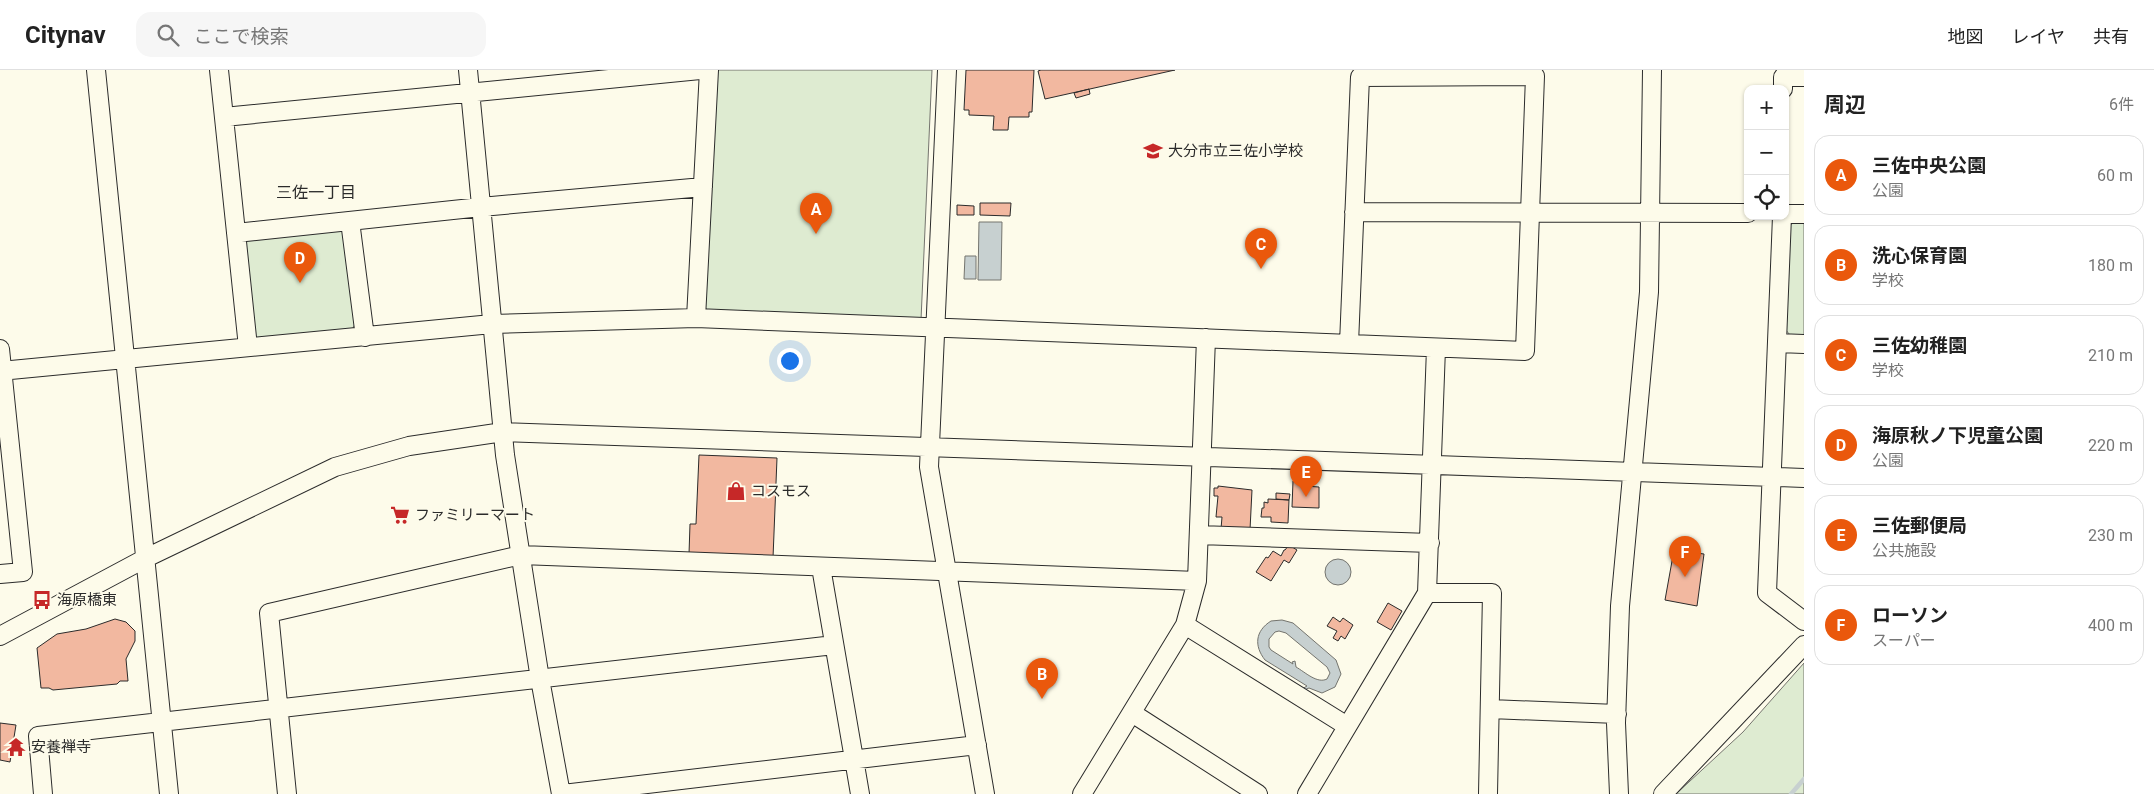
<!DOCTYPE html>
<html lang="ja">
<head>
<meta charset="utf-8">
<style>
  body { margin:0; font-family:Roboto,"Noto Sans JP",sans-serif; background:#f6f6f6; color:#222 }
  .controls { position:absolute; right:15px; top:15px; display:grid; overflow:hidden; border-radius:10px; box-shadow:0 1px 4px #0004 }
  .controls button { width:45px; height:45px; display:grid; place-items:center; padding:0; border:0; border-bottom:1px solid #e0e0e0; background:#fff; color:#222; font:25px sans-serif }
  .you { position:absolute; left:789px; top:290px; width:18px; height:18px; margin:-12px; border:4px solid #fff; border-radius:50%; background:#1a73e8; box-shadow:0 0 0 8px #1a73e833 }
  .badge { display:grid; place-items:center; width:32px; height:32px; border-radius:50%; background:#ea580c; color:#fff; font-size:16px; font-weight:700 }
  .pin { position:absolute; translate:-50% -41px; filter:drop-shadow(0 1px 2px #0008) }
  .pin::after { content:''; position:absolute; top:26px; width:18px; height:15px; background:inherit; clip-path:polygon(0 0,100% 0,50% 100%) }
  .list { margin:0; padding:0; list-style:none }
  h2 { display:flex; justify-content:space-between; align-items:center; height:65px; margin:0; padding:0 20px; font-size:21px }
  h2 small { font-size:16px; font-weight:400; color:#767676 }
  .list li { display:grid; grid-template-columns:32px 1fr auto; gap:15px; align-items:center; box-sizing:border-box; height:80px; margin:0 10px 10px; padding:0 10px; border:1px solid #e0e0e0; border-radius:15px }
  .list b { display:block; font-size:19px; white-space:nowrap }
  .list p { margin:0; font-size:16px; white-space:nowrap; color:#767676 }
  .list em { font-size:16px; font-style:normal; color:#767676 }
  .icon { flex:none; width:28px; height:28px; fill:none; stroke:currentColor; stroke-width:2; stroke-linecap:round; stroke-linejoin:round }
  .map { position:relative; flex:none; width:1804px; height:724px; overflow:hidden }
  header { display:flex; align-items:center; gap:30px; box-sizing:border-box; height:70px; padding:0 25px; background:#fff; border-bottom:1px solid #e0e0e0 }
  header strong { font-size:24px }
  nav { display:flex; gap:28px; margin-inline-start:auto; font-size:18px }
  .search { width:350px; height:45px; background:#f6f6f6; display:flex; align-items:center; gap:12px; box-sizing:border-box; padding:0 18px; border-radius:15px; color:#767676; font-size:19px }
  main { display:flex }
  aside { flex:1; background:#fff }
  .map>svg:first-child { display:block }
</style>
</head>
<body>
<header>
<strong>Citynav</strong>
<div class="search"><svg class="icon" aria-label="search" viewBox="0 0 24 24"><circle cx="10" cy="10" r="6"/><path d="M15 15l6 6"/></svg>ここで検索</div>
<nav><a>地図</a><a>レイヤ</a><a>共有</a></nav>
</header>
<main>
<div class="map">
<svg width="1804" height="724" viewBox="0 0 1804 724">
  <rect width="100%" height="100%" fill="#fdfbea"/>
  <path fill="#deebd1" stroke="#74746e" d="M715 0H932L921 250 708 241 704 236Z
    M1795 149H1804V265H1790L1785 259 1790 156Z
    M342 157 347 164 355 254 352 260 258 270 252 264 243 172 249 167Z
    M1804 593V724H1676L1743 662Z"/>
  <path fill="#c7d0d0" stroke="#74746e" fill-rule="evenodd" d="M979 152H1002L1001 210H978Z
    M965 186H976V209H964Z
    M1325 502a13 13 0 1 1 26 0a13 13 0 1 1-26 0Z
    M1282 550 1293 553 1336 590 1341 604 1335 617 1322 623 1309 618 1304 620 1302 619 1307 616 1265 590C1254 576 1255 561 1271 551ZM1279 561 1286 563 1327 597 1330 603 1327 609C1317 614 1305 602 1296 597L1295 591 1292 592 1293 594 1271 580 1269 577V569L1275 562Z"/>
  <g fill="none" stroke-linecap="round" stroke-linejoin="round">
    <path stroke="#c7d0d0" stroke-width="4.5" d="M1791 724 1804 709"/>
  </g>
  <path fill="#f2b8a0" stroke="#2b2b2b" d="M966 0H1034L1032 42H1029V47H1009L1008 60H993L994 46 969 45V40H964Z
    M1041 0H1175L1045 29 1038 1Z
    M1089 19 1090 24 1076 28 1074 23Z
    M980 133H1011L1010 146 980 145Z
    M957 135 974 136V145H957Z
    M699 385 777 388 773 488 689 484 690 454H696Z
    M1297 410H1305V416L1319 417V438L1292 437 1293 411Z
    M1218 416 1252 420 1250 460 1221 459 1222 447H1216L1218 426H1214V418H1218Z
    M1276 423 1290 424 1289 430 1276 429Z
    M1268 429 1289 430 1288 453 1271 452V447H1261L1262 438H1264V432L1268 433Z
    M1289 475 1297 480 1289 493 1284 490 1271 511 1256 502 1266 487 1268 488 1273 481 1281 486 1284 480H1285Z
    M1674 480 1704 484 1697 536 1665 530Z
    M1388 533 1402 541 1391 560 1377 552Z
    M1333 547 1340 552 1343 548 1353 555 1345 569 1341 566 1338 571 1333 568 1337 561 1327 556Z
    M115 549 126 552 135 561V571L126 589 128 611H120L117 614 53 620 49 618H41L37 578 57 564 86 559Z
    M0 653 16 655 10 692 0 690Z"/>
  <g fill="none" stroke-linecap="round" stroke-linejoin="round">
    <g stroke="#2b2b2b" stroke-width="20">
      <path id="minor" d="M96 0 169 724
        M219 0 248 277
        M468 0 505 385 540 609 561 724
        M947 0 929 397 985 724
        M1783 19V7H1804
        M224 47 700 0
        M1354 142 1748 143
        M1785 144H1804
        M1782 146 1767 523 1804 551
        M350 151 365 267
        M236 163 481 137 703 117
        M696 248 709 0
        M1777 273 1804 274
        M1436 278 1427 523H1492L1488 724
        M0 279 23 502 0 504
        M0 301 492 254 696 248 1525 281 1535 6 1360 7 1349 274
        M1199 465 1430 473
        M821 497 860 724
        M1185 555 1347 656
        M0 566 146 488 335 397 409 376 503 362 1804 408
        M1490 639 1617 644
        M1132 643 1258 724
        M43 724 38 666 834 575
        M287 724 269 543 521 485 1197 511
        M563 724 977 675
        M1082 724 1185 555 1197 511 1206 268
        M1307 724 1427 523
        M1619 724 1616 653 1620 536 1649 222 1652 0
        M1663 724 1804 575"/>
    </g>
    <use href="#minor" stroke="#fdfbea" stroke-width="18"/>
  </g>
  <defs>
    <g id="school-bare" transform="scale(1.5)"><path d="M0-5L7-2L0 1L-7-2ZM-4 1L0 2.5L4 1V4Q0 6-4 4Z" fill="#c62828" stroke="#fdfbea" stroke-width="2.5" paint-order="stroke"/></g>
    <g id="shop-bare" transform="scale(1.5)"><path d="M-5-2.5h2.3a2.7 3.5 0 0 1 5.4 0H5L5.5 6h-11ZM-1.5-2.5h3a1.5 2.3 0 0 0-3 0Z" fill="#c62828" stroke="#fdfbea" stroke-width="2.5" paint-order="stroke"/></g>
    <g id="supermarket-bare" transform="scale(1.5)"><path d="M-6-5.5h2.5l.6 2H6L4.5 2H-2.5L-4.4-4H-6ZM-1.5 3.2a1.3 1.3 0 1 0 .1 0ZM3 3.2a1.3 1.3 0 1 0 .1 0Z" fill="#c62828" stroke="#fdfbea" stroke-width="2.5" paint-order="stroke"/></g>
    <g id="bus-bare" transform="scale(1.5)"><path d="M-5-6H5V4H4V6H2V4H-2V6H-4V4H-5ZM-3.5-4V0h7V-4ZM-3.5 1.2v1.5H-2V1.2ZM2 1.2v1.5H3.5V1.2Z" fill="#c62828" stroke="#fdfbea" stroke-width="2.5" paint-order="stroke"/></g>
    <g id="temple-bare" transform="scale(1.5)"><path d="M0-6L5-2H3V0L6.5 2.5H4V6H1.5V3h-3V6H-4V2.5H-6.5L-3 0V-2H-5Z" fill="#c62828" stroke="#fdfbea" stroke-width="2.5" paint-order="stroke"/></g>
  </defs>
  <g fill-rule="evenodd">
    <use href="#school-bare" x="1153" y="81"/>
    <use href="#shop-bare" x="736" y="421"/>
    <use href="#supermarket-bare" x="400" y="445"/>
    <use href="#bus-bare" x="42" y="530"/>
    <use href="#temple-bare" x="16" y="677"/>
  </g>
  <g text-anchor="middle" stroke-width="4" stroke-linejoin="round" paint-order="stroke">
    <g font-size="15" fill="#2b2b2b" stroke="#fdfbea" text-anchor="start">
      <text x="1168" y="86">大分市立三佐小学校</text>
      <text x="751" y="426">コスモス</text>
      <text x="415" y="450">ファミリーマート</text>
      <text x="57" y="535">海原橋東</text>
      <text x="31" y="682">安養禅寺</text>
    </g>
    <g font-size="16" fill="#2b2b2b" stroke="#fdfbea">
      <text x="316" y="128">三佐一丁目</text>
    </g>
  </g>
</svg>
<div class="controls">
<button>+</button>
<button>−</button>
<button><svg class="icon" aria-label="locate" viewBox="0 0 24 24"><circle cx="12" cy="12" r="6"/><path d="M12 2v4M12 18v4M2 12h4M18 12h4"/></svg></button>
</div>
<div class="you"></div>
<div class="pin badge" style="left:816px;top:164px">A</div>
<div class="pin badge" style="left:1042px;top:629px">B</div>
<div class="pin badge" style="left:1261px;top:199px">C</div>
<div class="pin badge" style="left:300px;top:213px">D</div>
<div class="pin badge" style="left:1306px;top:427px">E</div>
<div class="pin badge" style="left:1685px;top:507px">F</div>
</div>
<aside>
<h2>周辺<small>6件</small></h2>
<ul class="list">
<li><span class="badge">A</span><div><b>三佐中央公園</b><p>公園</p></div><em>60 m</em></li>
<li><span class="badge">B</span><div><b>洗心保育園</b><p>学校</p></div><em>180 m</em></li>
<li><span class="badge">C</span><div><b>三佐幼稚園</b><p>学校</p></div><em>210 m</em></li>
<li><span class="badge">D</span><div><b>海原秋ノ下児童公園</b><p>公園</p></div><em>220 m</em></li>
<li><span class="badge">E</span><div><b>三佐郵便局</b><p>公共施設</p></div><em>230 m</em></li>
<li><span class="badge">F</span><div><b>ローソン</b><p>スーパー</p></div><em>400 m</em></li>
</ul>
</aside>
</main>
</body>
</html>
